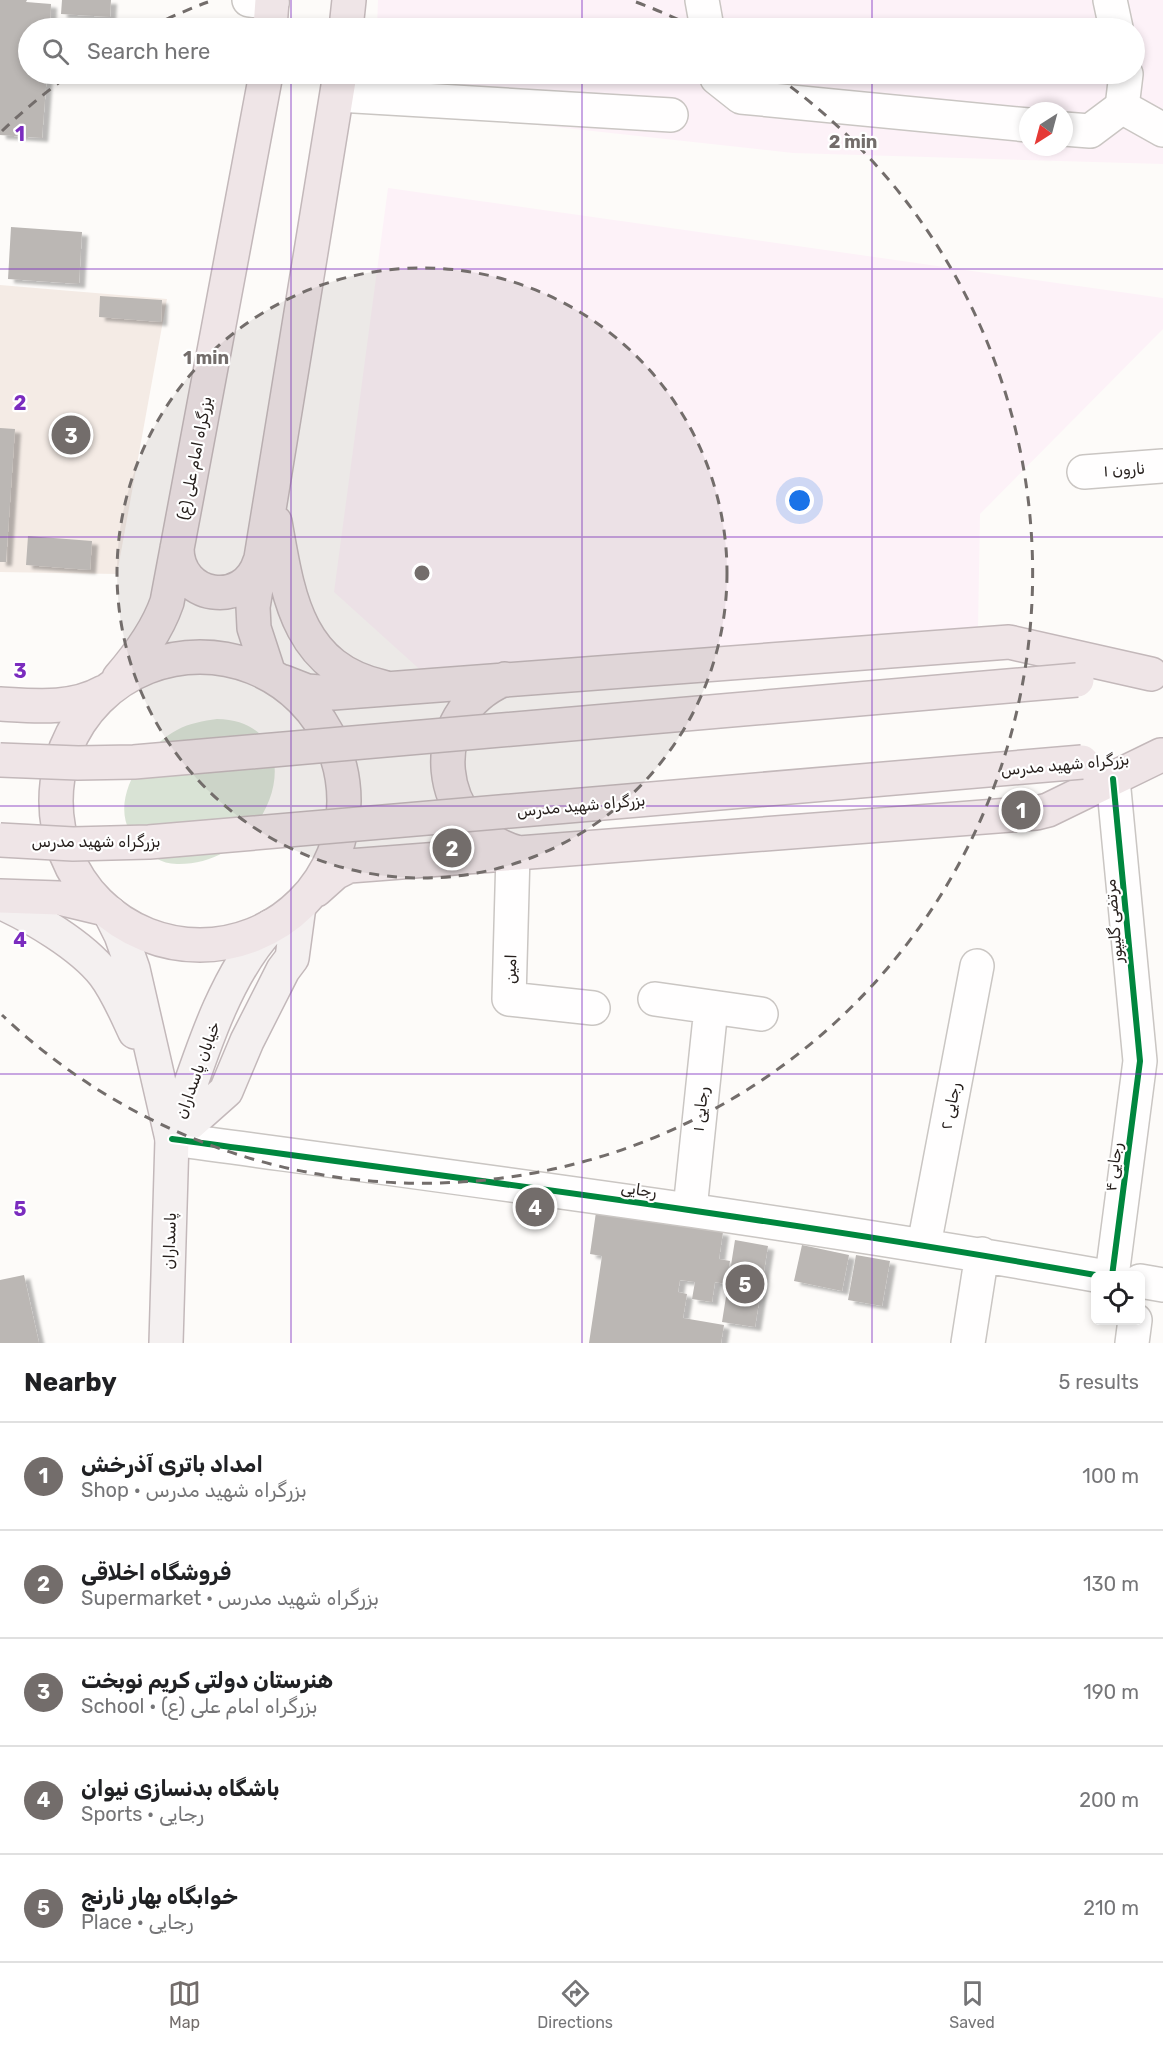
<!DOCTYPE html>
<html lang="en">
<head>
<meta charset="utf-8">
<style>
  body { margin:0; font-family:Rubik,"Noto Naskh Arabic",sans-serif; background:#f2f2f2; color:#202124 }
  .controls { position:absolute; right:18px; bottom:18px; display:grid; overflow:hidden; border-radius:9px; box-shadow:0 3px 9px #0003 }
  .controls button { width:54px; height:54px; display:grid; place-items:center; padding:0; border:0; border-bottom:2px solid #e0e0e0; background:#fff; color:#202124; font:30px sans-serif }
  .compass { position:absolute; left:1019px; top:102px; width:54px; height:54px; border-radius:50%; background:#fff; box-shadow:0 3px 9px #0003; rotate:216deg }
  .you { position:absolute; left:800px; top:501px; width:21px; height:21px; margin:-15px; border:4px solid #fff; border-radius:50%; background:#1a73e8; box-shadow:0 0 0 9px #1a73e833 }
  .badge { display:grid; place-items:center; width:39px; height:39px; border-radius:50%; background:#736d6b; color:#fff; font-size:20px; font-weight:700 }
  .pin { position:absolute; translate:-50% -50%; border:3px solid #fff; box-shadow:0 2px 6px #0006 }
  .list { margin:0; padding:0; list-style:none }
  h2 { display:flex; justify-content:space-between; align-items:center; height:78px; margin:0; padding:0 24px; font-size:26px }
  h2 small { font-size:20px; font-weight:400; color:#757577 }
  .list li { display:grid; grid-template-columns:39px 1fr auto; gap:18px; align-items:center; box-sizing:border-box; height:108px; padding:0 24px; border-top:2px solid #e0e0e0 }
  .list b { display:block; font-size:22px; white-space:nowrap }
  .list p { margin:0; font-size:20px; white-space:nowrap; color:#757577 }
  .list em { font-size:20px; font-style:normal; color:#757577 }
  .icon { flex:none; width:33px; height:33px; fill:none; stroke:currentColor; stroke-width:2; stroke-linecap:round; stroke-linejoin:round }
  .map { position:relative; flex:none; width:1163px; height:1343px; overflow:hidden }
  .search { position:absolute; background:#fff; box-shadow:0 3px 9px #0003; left:18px; right:18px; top:18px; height:66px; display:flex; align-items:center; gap:15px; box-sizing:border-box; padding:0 21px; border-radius:33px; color:#757577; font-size:22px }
  .sheet { height:618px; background:#fff }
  nav { display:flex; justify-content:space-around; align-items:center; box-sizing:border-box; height:84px; border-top:2px solid #e0e0e0; background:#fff; font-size:16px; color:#757577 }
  nav a { display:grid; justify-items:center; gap:3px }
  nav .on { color:#736d6b }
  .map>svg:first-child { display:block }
</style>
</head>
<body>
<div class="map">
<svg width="1163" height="1343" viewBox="0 0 1163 1343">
  <defs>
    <filter id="shadow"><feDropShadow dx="6" dy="4" stdDeviation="1.5" flood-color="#0004"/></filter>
  </defs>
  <rect width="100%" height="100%" fill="#fdfbf9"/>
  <path fill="#fdf2f8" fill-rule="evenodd" d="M378 0H1163V164L793 153 372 107 374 74H1134V28H377ZM1028 111H1064V147H1028Z
    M388 188 1163 298V329L980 514 978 628 427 676 334 592Z"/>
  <path fill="#f4ebe5" d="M0 285 167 299 117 574 0 572Z"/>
  <path fill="#d9e3d5" d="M217 719C318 721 275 866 177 864 161 864 149 855 139 843 136 840 132 836 130 832 110 796 146 746 177 730 190 723 203 721 217 719Z"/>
  <path fill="#bbb7b4" filter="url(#shadow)" d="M0 0H27L26 2 51 4 50 28H28V74H47L42 138 0 135Z
    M62 0H111L110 17 61 14Z
    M11 227 82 232 79 284 8 279Z
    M100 296 162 300 161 322 99 317Z
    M0 428 15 429 6 562H0Z
    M28 536 92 541 90 570 26 565Z
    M596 1212 723 1232 719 1259 730 1261 726 1284 715 1282 712 1302 692 1299 695 1282 680 1280 678 1292 687 1294 683 1318 724 1325 721 1343H589L602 1256 590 1254Z
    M735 1240 768 1246 755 1327 722 1322Z
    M802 1245 849 1255 842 1291 794 1281Z
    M856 1255 890 1261 882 1306 848 1300Z
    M24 1275 39 1343H0V1280Z"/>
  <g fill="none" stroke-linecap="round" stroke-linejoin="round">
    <g stroke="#cac6c3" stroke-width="36">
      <path id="minor" d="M249 0 272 3
        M702 0 707 28
        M1110 0 1116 28
        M716 74 717 78 741 97 1028 125
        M338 95 671 115
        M1122 107 1163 130
        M1064 129 1090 131 1122 107 1126 74
        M1084 472 1163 466
        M513 854 509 999 593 1008
        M655 999 761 1014
        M172 1139C482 1181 793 1221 1101 1276
        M690 1209 711 1008
        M924 1245 977 966
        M1112 1276 1140 1061 1113 779
        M1140 1281 1163 1285
        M968 1343 982 1254
        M1132 1343 1135 1320"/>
    </g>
    <g stroke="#c3b8ba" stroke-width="36">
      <path id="major" d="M0 902C33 917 81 945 104 974 117 991 126 1013 135 1032
        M110 913 121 935 133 969 172 1139 166 1343
        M172 1139 226 1091 247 1041 283 970 292 958 299 906
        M172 1139C196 1071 221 978 271 926"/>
    </g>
    <g stroke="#c3b8ba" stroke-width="36">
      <path id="highway" d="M270 28 272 0
        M346 28 349 0
        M275 522C288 595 297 668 383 687
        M177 548C177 599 245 610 260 561
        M56 801a144 144 0 1 1 288 0a144 144 0 1 1-288 0Z
        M269 674 254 628 253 607 340 74
        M119 678C139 655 157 631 167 602L266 74
        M505 679C421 714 433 830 519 853
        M284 682 307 691 333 693 1009 642 1151 674
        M0 704C35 706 72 710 104 692
        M316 890 335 873 349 866 1036 813 1048 810 1161 755
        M0 896 59 898 105 909"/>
    </g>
    <use href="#minor" stroke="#fffefe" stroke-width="33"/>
    <use href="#major" stroke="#f4f0f0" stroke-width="33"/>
    <use href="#highway" stroke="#efe5e7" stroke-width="33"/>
    <g stroke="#c3b8ba" stroke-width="36" stroke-linecap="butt">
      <path id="highway-bridge" d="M0 760 78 763 134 762 1077 680
        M0 840 73 844 149 842 1082 762"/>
    </g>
    <use href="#highway-bridge" stroke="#efe5e7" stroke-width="33"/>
    <g stroke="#fff" stroke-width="10">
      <path id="cycleway" d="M172 1139C482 1181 793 1221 1101 1276
        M1112 1276 1140 1061 1113 779"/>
    </g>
    <use href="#cycleway" stroke="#00873e" stroke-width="6"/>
  </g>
  <path fill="none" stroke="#7b2cbf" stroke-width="1.5" stroke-opacity="0.55" d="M291 0V28M582 0V28M872 0V28M291 74V1343M582 74V1343M872 74V1343M0 269H1163M0 537H1163M0 806H1163M0 1074H1163"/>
  <circle cx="422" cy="573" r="305" fill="#736d6b" fill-opacity=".12"/>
  <g fill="none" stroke="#736d6b" stroke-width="3" stroke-dasharray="10 8">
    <circle cx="422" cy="573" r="305"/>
    <path d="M2 131A610 610 0 0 1 68 76M150 27A610 610 0 0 1 208 2M636 2A610 610 0 0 1 694 27M776 76A610 610 0 1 1 2 1015"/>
  </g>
  <g text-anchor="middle" stroke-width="4.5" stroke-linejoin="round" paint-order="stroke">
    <g font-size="16" fill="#28211e" stroke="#fff">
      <text transform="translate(194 458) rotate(-79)" y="6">بزرگراه امام علی (ع)</text>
      <text transform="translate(1124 469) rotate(-4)" y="6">نارون ۱</text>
      <text transform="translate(1065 764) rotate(-5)" y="6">بزرگراه شهید مدرس</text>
      <text transform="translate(581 805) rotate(-5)" y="6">بزرگراه شهید مدرس</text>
      <text x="96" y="847">بزرگراه شهید مدرس</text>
      <text transform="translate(1113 921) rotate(-95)" y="6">مرتضی گلیپور</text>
      <text transform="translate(510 969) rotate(-88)" y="6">امین</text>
      <text transform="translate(197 1070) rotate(-70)" y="6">خیابان پاسداران</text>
      <text transform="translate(950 1106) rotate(-79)" y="6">رجایی ۲</text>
      <text transform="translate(700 1109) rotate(-84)" y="6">رجایی ۱</text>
      <text transform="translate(1113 1167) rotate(-83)" y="6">رجایی ۴</text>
      <text transform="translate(639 1189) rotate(8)" y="6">رجایی</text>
      <text transform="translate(169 1241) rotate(-88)" y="6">پاسداران</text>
    </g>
  </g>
  <g font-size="20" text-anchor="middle" font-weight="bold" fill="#7b2cbf" stroke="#fff" stroke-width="4.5" stroke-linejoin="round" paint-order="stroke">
    <text x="20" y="141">1</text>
    <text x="20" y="410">2</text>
    <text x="20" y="678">3</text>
    <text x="20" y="947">4</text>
    <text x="20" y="1216">5</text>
  </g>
  <circle cx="422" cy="573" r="9" fill="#736d6b" stroke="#fff" stroke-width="3"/>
  <g font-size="18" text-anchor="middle" font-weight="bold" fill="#736d6b" stroke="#fff" stroke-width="4.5" stroke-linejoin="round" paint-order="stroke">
    <text x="853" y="148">2 min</text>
    <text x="206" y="364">1 min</text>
  </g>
</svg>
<div class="controls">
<button><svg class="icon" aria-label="locate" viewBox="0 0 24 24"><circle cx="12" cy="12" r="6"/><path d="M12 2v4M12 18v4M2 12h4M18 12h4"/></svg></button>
</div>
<svg class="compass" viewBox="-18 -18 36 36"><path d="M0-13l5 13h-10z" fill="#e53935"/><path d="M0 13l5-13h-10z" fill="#757577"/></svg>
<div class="you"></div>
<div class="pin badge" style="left:1021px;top:810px">1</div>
<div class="pin badge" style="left:452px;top:848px">2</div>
<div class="pin badge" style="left:71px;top:435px">3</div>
<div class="pin badge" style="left:535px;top:1207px">4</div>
<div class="pin badge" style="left:745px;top:1284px">5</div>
<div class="search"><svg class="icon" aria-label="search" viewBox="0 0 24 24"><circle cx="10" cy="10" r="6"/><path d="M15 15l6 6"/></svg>Search here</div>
</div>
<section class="sheet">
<h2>Nearby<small>5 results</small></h2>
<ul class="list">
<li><span class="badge">1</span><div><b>امداد باتری آذرخش</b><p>Shop · بزرگراه شهید مدرس</p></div><em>100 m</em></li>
<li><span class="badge">2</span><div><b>فروشگاه اخلاقی</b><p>Supermarket · بزرگراه شهید مدرس</p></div><em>130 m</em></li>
<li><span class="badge">3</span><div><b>هنرستان دولتی کریم نوبخت</b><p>School · بزرگراه امام علی (ع)</p></div><em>190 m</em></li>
<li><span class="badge">4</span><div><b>باشگاه بدنسازی نیوان</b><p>Sports · رجایی</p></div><em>200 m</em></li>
<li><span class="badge">5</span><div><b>خوابگاه بهار نارنج</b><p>Place · رجایی</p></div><em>210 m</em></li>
</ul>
</section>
<nav>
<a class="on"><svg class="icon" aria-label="map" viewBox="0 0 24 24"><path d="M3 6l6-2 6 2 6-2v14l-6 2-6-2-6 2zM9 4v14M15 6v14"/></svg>Map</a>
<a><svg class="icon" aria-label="directions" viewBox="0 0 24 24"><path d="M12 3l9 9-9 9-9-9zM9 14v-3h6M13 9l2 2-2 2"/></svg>Directions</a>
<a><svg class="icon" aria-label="saved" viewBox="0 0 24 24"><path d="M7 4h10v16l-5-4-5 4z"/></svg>Saved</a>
</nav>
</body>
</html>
